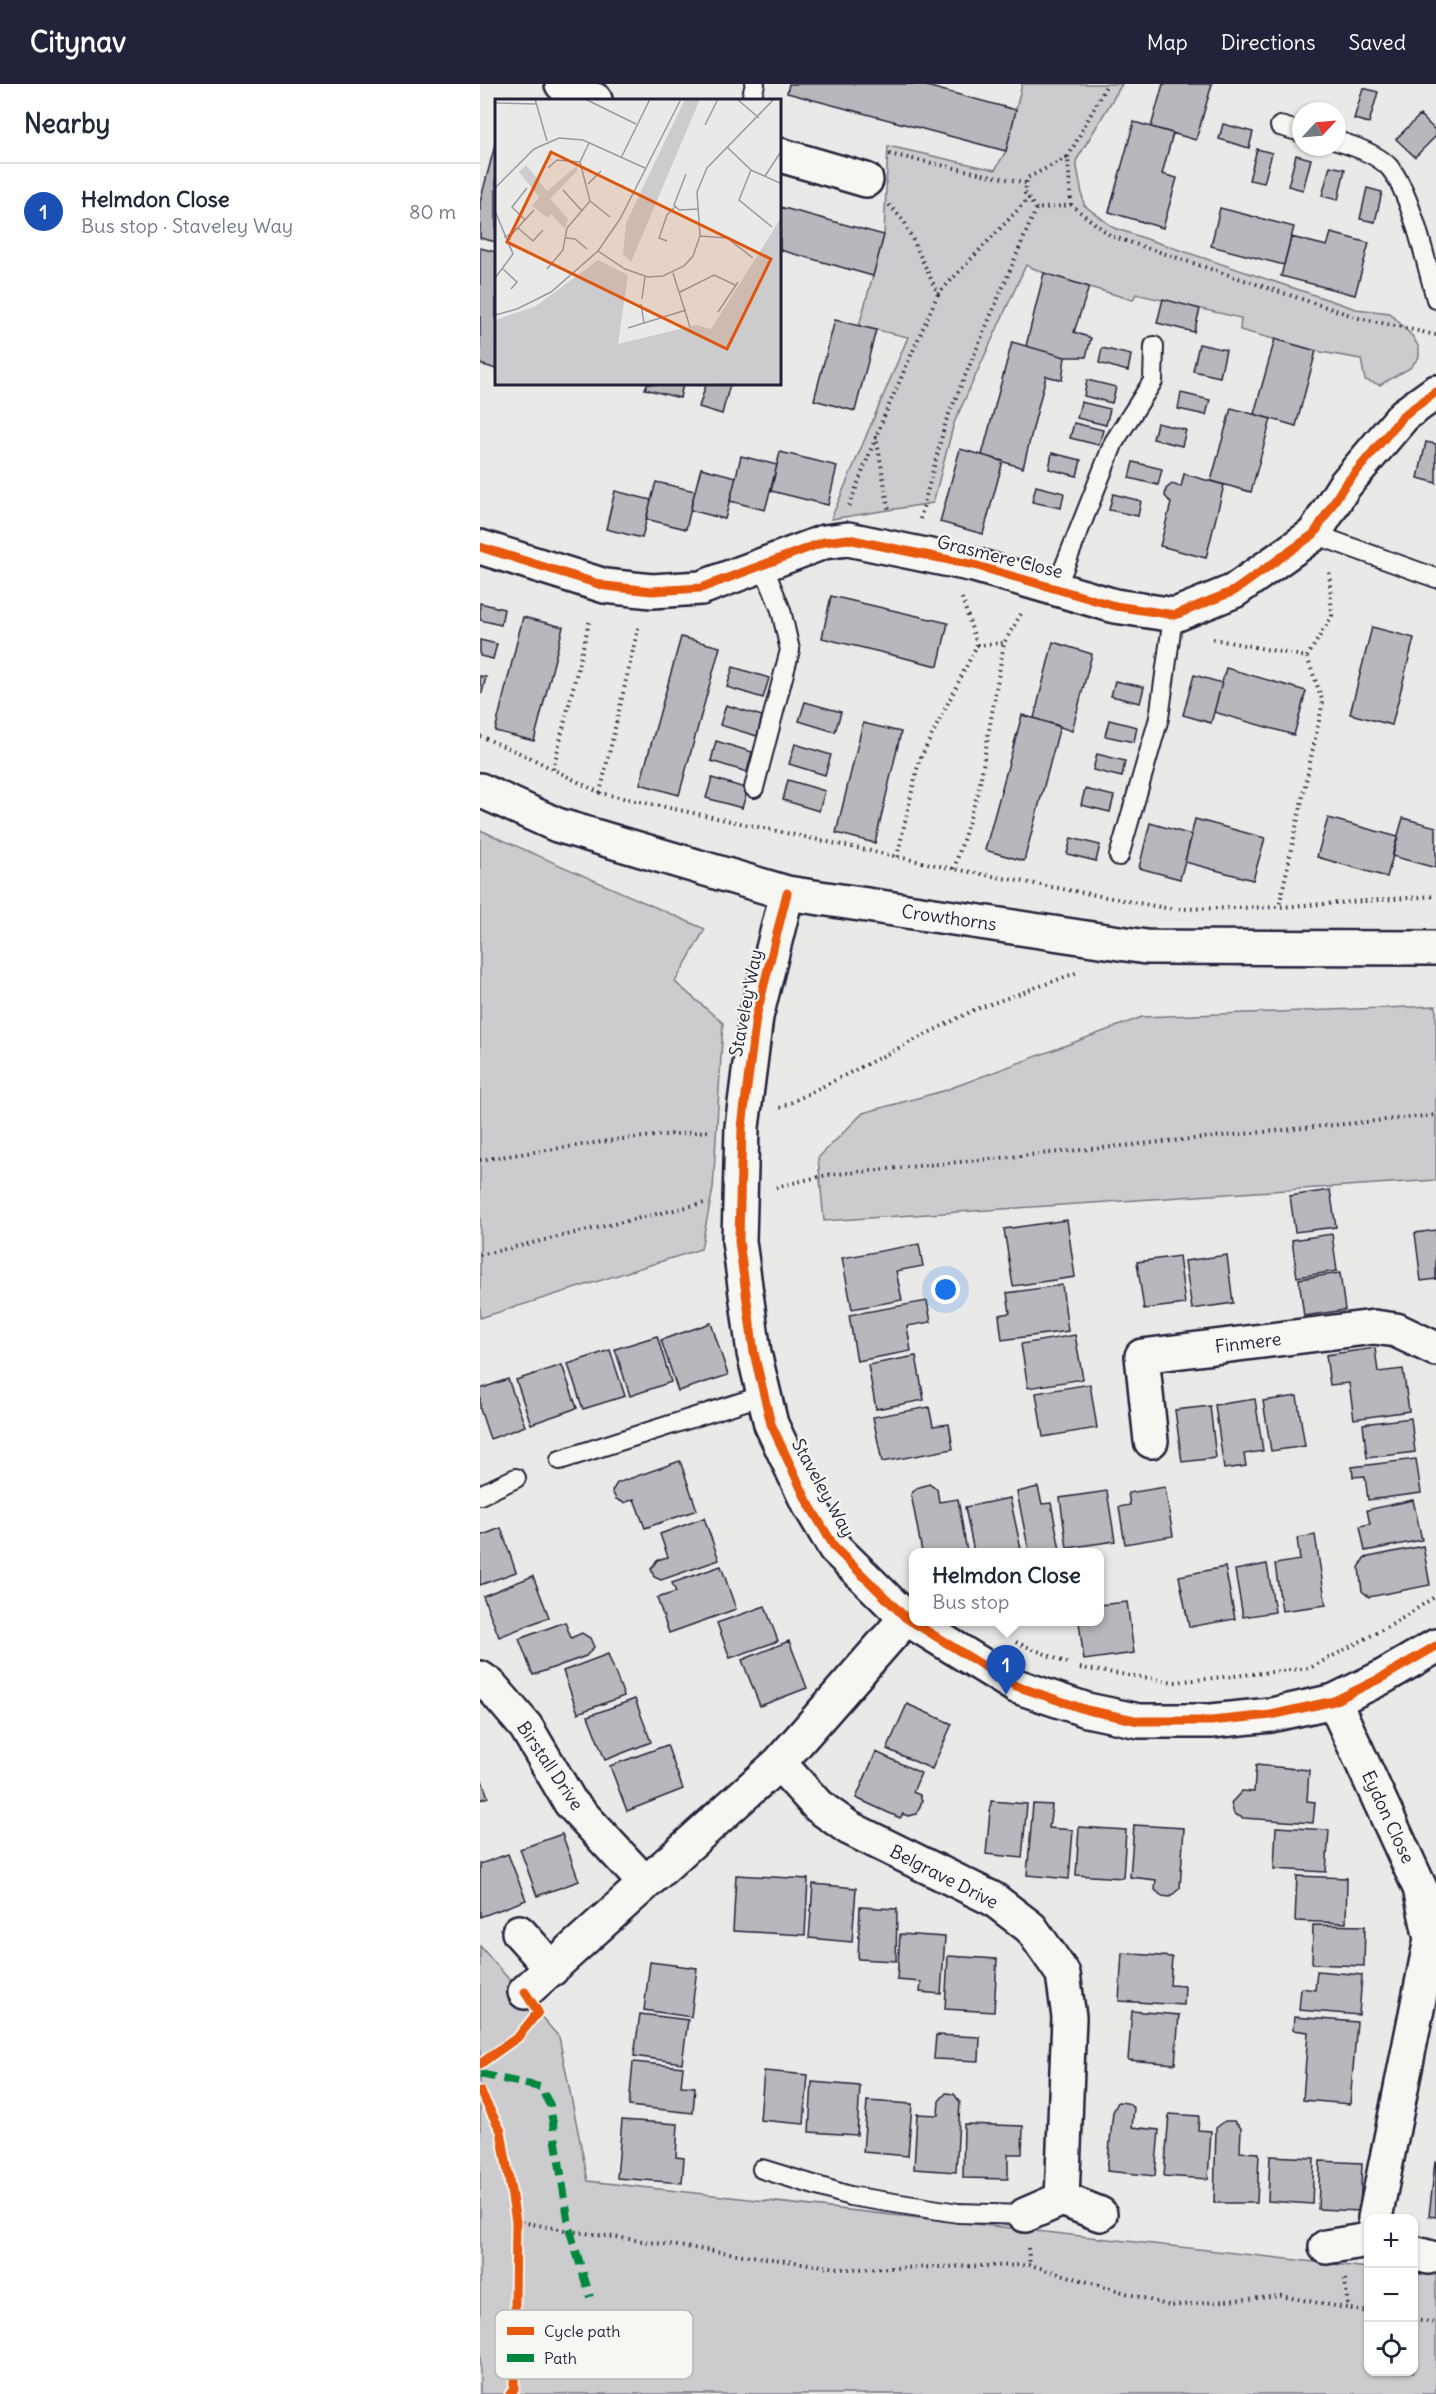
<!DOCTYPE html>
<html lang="en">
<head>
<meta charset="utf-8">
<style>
  body { margin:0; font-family:Delius,sans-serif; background:#f6f6f7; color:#1f2937 }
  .controls { position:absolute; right:18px; bottom:18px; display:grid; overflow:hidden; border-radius:12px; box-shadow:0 2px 4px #0004 }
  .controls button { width:54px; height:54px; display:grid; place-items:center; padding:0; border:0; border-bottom:2px solid #e0e1e3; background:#fff; color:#1f2937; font:30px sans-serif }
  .compass { position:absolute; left:812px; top:18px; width:54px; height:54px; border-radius:50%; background:#fff; box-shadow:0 2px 4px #0004; rotate:64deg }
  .you { position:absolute; left:466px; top:1206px; width:21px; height:21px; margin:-15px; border:4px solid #fff; border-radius:50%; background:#1a73e8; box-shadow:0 0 0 9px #1a73e833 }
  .badge { display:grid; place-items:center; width:39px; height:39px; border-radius:50%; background:#22223b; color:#fff; font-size:20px; font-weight:700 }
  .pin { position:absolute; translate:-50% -50px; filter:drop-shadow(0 2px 3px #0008) }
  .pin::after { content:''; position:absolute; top:32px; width:21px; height:18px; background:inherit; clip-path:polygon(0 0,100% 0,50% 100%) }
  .popup { position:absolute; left:429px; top:1464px; width:195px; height:78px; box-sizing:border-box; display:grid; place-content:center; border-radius:12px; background:#fff; filter:drop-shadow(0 2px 4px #0005); font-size:20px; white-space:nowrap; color:#747a83 }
  .popup b { font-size:22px; color:#1f2937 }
  .popup::after { content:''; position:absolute; left:50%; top:100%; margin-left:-12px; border:12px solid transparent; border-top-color:#fff }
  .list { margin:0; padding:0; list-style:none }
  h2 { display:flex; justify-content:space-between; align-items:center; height:78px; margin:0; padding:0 24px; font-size:26px }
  h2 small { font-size:20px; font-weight:400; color:#747a83 }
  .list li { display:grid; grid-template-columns:39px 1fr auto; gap:18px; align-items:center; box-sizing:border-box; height:96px; padding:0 24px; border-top:2px solid #e0e1e3 }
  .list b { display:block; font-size:22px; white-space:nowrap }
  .list p { margin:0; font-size:20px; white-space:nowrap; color:#747a83 }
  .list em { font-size:20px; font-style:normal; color:#747a83 }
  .icon { flex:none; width:33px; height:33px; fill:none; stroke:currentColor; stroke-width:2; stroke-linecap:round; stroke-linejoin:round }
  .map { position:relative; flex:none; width:956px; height:2310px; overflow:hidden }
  header { display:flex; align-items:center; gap:36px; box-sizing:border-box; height:84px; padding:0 30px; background:#22223b; color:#fff }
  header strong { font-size:28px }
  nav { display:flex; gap:33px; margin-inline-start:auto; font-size:21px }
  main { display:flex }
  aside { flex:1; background:#fff }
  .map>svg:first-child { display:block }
</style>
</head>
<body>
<header>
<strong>Citynav</strong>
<nav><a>Map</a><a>Directions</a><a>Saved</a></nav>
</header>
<main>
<aside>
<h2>Nearby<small></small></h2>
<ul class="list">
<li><span class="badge" style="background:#1a4fb4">1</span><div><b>Helmdon Close</b><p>Bus stop · Staveley Way</p></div><em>80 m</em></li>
</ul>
</aside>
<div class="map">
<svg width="956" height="2310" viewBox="0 0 956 2310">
  <rect width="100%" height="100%" fill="#e9e9e7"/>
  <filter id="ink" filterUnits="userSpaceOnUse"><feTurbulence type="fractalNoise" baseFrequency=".0167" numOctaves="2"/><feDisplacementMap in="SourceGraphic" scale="12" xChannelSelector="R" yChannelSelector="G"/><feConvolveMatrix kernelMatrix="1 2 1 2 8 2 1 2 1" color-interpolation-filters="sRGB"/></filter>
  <g filter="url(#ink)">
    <path fill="#ccccce" stroke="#777784" stroke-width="1.5" d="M542 0H642L596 77 604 121 634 144 876 225 910 229 933 253 939 264V273L930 284 900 301 885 296 881 275 841 268 760 246 761 234 656 210 653 216 569 191 546 181 474 339 453 419 351 435 428 253 379 242 404 151 408 62 515 86 526 67Z
      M0 746 225 845 195 898 243 939 233 1105 221 1165 0 1234Z
      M956 922V1096L344 1137 338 1074 383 1029 463 1007 662 933Z
      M0 1862 79 1953 108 2097 888 2184V2288H934V2189L956 2191V2310H0Z"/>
    <path fill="#b8b8bc" stroke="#22223b" stroke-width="1.5" d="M309 0H439L536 26 526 67 307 9Z
      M683 0H732L716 56 671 43Z
      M883 4 898 8 889 39 874 35Z
      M940 31 956 47V52L935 73 916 55Z
      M654 38 693 49 682 90 697 94 683 144 629 128Z
      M743 40 773 48 769 64 739 55Z
      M16 57V158L0 154V118Z
      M777 65 792 69 784 99 769 96Z
      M816 71 831 75 823 106 808 102Z
      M850 82 865 85 858 116 842 112Z
      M887 104 902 108 895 138 880 135Z
      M300 123 404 151 393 192 300 166Z
      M740 124 814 143 804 181 731 162Z
      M851 149 889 159 875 211 801 192 811 153 847 162Z
      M0 164 16 168V285L0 280Z
      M564 189 609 203 594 248 611 254 606 273H585L546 262Z
      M683 215 720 225 714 248 677 239Z
      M355 236 396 246 375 327 334 316Z
      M795 255 836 267 816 342 774 330Z
      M532 258 585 273 582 296 566 292 543 384 502 371Z
      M719 260 746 266 740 293 713 287Z
      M622 264 651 271 648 287 619 279Z
      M607 296 636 303 632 319 604 312Z
      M167 300H203L200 314 165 305Z
      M226 300H250L242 330 219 323Z
      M701 309 730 316 726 331 698 325Z
      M601 318 630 325 626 341 597 334Z
      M751 324 791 335 771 408 731 397Z
      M594 339 623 346 619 361 590 354Z
      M677 339 706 346 702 362 673 355Z
      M946 358 956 360V399L938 394Z
      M480 365 523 377 503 450 460 438Z
      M300 368 357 382 348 421 291 407Z
      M572 369 601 376 597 392 569 385Z
      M261 372 297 381 285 426 250 417Z
      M653 378 682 385 678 401 649 394Z
      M221 384 256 393 245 435 210 426Z
      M704 390 744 401 726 474 680 462 691 419 685 412 686 405 692 400 701 403Z
      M176 398 215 407 206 445 166 435Z
      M556 402 584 409 581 424 552 418Z
      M135 407 171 416 162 454 126 445Z
      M633 410 661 417 658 432 629 426Z
      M351 512 468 539 458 582 342 554Z
      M0 519 24 525 21 541 0 536Z
      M43 533 83 543 54 657 15 647Z
      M892 543 934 554 912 641 870 630Z
      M201 553 240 563 199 711 160 700Z
      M0 556 17 560 13 575 0 572Z
      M573 558 612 570 592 647 554 634Z
      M253 583 289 594 283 614 247 603Z
      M746 584 826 607 814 651 734 628Z
      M714 591 742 599 731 639 703 631Z
      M0 592 6 593 2 609H0Z
      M635 597 664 603 660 619 631 612Z
      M325 618 361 628 355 648 319 637Z
      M246 621 282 632 277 652 240 641Z
      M542 631 580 642 544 777 505 766Z
      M629 636 657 643 654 658 625 652Z
      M383 639 421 648 395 759 356 749Z
      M236 657 272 668 267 688 231 677Z
      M315 660 351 671 345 691 309 680Z
      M617 670 645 677 642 693 613 686Z
      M232 694 268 705 262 724 226 714Z
      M308 696 345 707 339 727 303 716Z
      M605 705 634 712 630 728 601 721Z
      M848 734 918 753 907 793 837 773Z
      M923 734 956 743V784L912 772Z
      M715 735 785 754 773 796 705 778Z
      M670 739 712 751 700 795 659 784Z
      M591 754 620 761 616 777 587 770Z
      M850 1106 856 1143 815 1148 810 1112Z
      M587 1136 595 1193 533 1202 524 1145Z
      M956 1146V1195L941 1197 935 1149Z
      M852 1150 857 1187 817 1193 812 1156Z
      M439 1160 443 1182 416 1187 422 1216 372 1225 362 1174Z
      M747 1171 753 1219 712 1225 705 1177Z
      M699 1172 705 1220 664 1225 657 1178Z
      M860 1189 865 1226 824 1232 819 1195Z
      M582 1201 588 1247 522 1256 519 1231 530 1229 527 1209Z
      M447 1217 451 1238 427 1242 431 1267 377 1277 369 1231Z
      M231 1239 248 1291 198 1307 181 1256Z
      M595 1251 603 1295 548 1304 541 1260Z
      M177 1252 191 1298 150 1312 135 1265Z
      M895 1264 898 1288 923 1285 929 1327 874 1335 869 1299 850 1301 846 1271Z
      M130 1266 145 1312 103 1325 88 1280Z
      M436 1272 444 1316 396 1325 388 1281Z
      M82 1281 97 1324 51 1340 36 1296Z
      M28 1295 45 1342 10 1355 0 1325V1305Z
      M610 1300 617 1344 563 1353 556 1309Z
      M817 1312 825 1362 791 1367 783 1317Z
      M775 1315 783 1367 764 1370 766 1382 744 1385 735 1321Z
      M730 1322 736 1374 702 1378 695 1326Z
      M449 1323 453 1342 469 1340 473 1365 402 1378 393 1333Z
      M931 1334 935 1368 887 1374 883 1340Z
      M936 1375 941 1409 888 1416 885 1392 873 1393 872 1383Z
      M200 1377 217 1426 165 1444 154 1415 144 1419 136 1415 132 1407 137 1399Z
      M449 1400 457 1405 459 1418 478 1415 487 1468H442L431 1410 437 1404Z
      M558 1403 562 1420 571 1419 580 1466 549 1468 537 1408Z
      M685 1403 693 1452 645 1460 639 1423 650 1421 648 1409Z
      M627 1407 635 1457 587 1464 580 1414Z
      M530 1414 541 1465 523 1468H494L485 1423Z
      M933 1416 942 1456 885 1467 880 1442 890 1440 887 1426Z
      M224 1434 239 1476 181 1496 174 1493 171 1485 177 1476 188 1473 180 1450Z
      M21 1444 36 1488 0 1501V1452Z
      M835 1451 846 1521 802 1527 795 1480 820 1476 817 1454Z
      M943 1462 950 1501 889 1513 882 1507 879 1484 884 1474Z
      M787 1480 795 1528 763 1533 755 1486Z
      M241 1482 256 1525 189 1549 177 1514 196 1508 192 1499Z
      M745 1483 755 1535 709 1543 699 1492Z
      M53 1492 69 1533 19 1553 3 1512Z
      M647 1518 654 1569 604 1576 599 1538H619V1521Z
      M285 1522 298 1557 250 1574 237 1539Z
      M85 1538 91 1554 102 1549 110 1554 114 1563 106 1572 53 1591 39 1555Z
      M309 1557 327 1604 280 1622 262 1576Z
      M128 1570 144 1612 98 1629 83 1587Z
      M155 1615 171 1658 125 1676 108 1632Z
      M427 1620 472 1640 452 1685 407 1665Z
      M187 1661 203 1705 147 1727 130 1682Z
      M396 1668 441 1689 433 1708 440 1711 442 1717 437 1730 428 1732 423 1730 420 1734 376 1714Z
      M776 1681 829 1686 827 1717 835 1718 833 1739 763 1734 754 1730 751 1719 762 1707 774 1708Z
      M0 1691 8 1713 0 1716Z
      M511 1717 547 1720 542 1774 506 1770Z
      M553 1720 572 1721 569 1744 593 1746 589 1795 547 1791Z
      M654 1741 704 1744 700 1804 690 1813 682 1812 675 1806 676 1796 650 1793Z
      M599 1743 646 1746 643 1794 596 1791Z
      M796 1743 849 1746 846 1788 794 1785Z
      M82 1750 99 1797 57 1812 40 1765Z
      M28 1770 46 1816 0 1833V1780Z
      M256 1791 328 1795 325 1851 253 1847Z
      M817 1792 867 1794 866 1839 815 1837Z
      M333 1800 376 1804 372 1858 329 1854Z
      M380 1823 417 1825 416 1877 378 1875Z
      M833 1841 885 1842 884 1882 832 1880Z
      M420 1850 465 1853 461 1910 440 1908 441 1898 417 1896Z
      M642 1869 692 1873 690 1901 705 1902 704 1921 639 1917Z
      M468 1872 517 1875 514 1928 465 1925Z
      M170 1878 217 1884 211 1933 164 1926Z
      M837 1887 882 1891 879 1931 819 1926 821 1904 835 1906Z
      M652 1927 699 1931 695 1980 648 1976Z
      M160 1930 208 1936 202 1979 154 1972Z
      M814 1933 877 1938 870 2020 823 2016 828 1948 813 1946Z
      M456 1951 500 1953 499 1977 454 1975Z
      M153 1978 203 1983 201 2002 215 2003 213 2029 149 2022Z
      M284 1987 328 1991 324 2040 280 2036Z
      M332 1998 380 2002 377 2051 329 2048Z
      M466 2009 474 2010 480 2018 476 2088 434 2085 437 2030 458 2031 459 2017Z
      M387 2017 432 2020 428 2072 383 2068Z
      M638 2018 647 2019 654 2024 652 2043 679 2046 675 2092 627 2087 633 2028Z
      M689 2030 719 2032 718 2046 731 2047 728 2095 684 2092Z
      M142 2036 198 2040 196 2073 204 2074 202 2099 137 2094Z
      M745 2037H754L761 2044 760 2068 779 2069 777 2119H734L736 2044Z
      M484 2040 543 2042 542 2070H528V2095L483 2094Z
      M790 2072 834 2074 832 2120 788 2117Z
      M840 2077 882 2079 880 2127 838 2125Z
      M955 2078H956V2133L949 2132Z"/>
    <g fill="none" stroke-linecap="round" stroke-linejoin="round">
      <g stroke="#22223b" stroke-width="22">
        <path id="service" d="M271 16 275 0
          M800 42 821 48
          M857 57C874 62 898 70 910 84 931 109 947 182 956 215
          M834 450 956 494
          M576 504 634 358 673 297 674 262
          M274 704 310 566 301 526 282 479
          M639 772 679 634 691 547 695 531
          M80 1376 284 1311
          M0 1411 36 1394
          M282 2085 370 2112 478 2129 545 2131"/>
      </g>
      <g stroke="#22223b" stroke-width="38">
        <path id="minor" d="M82 0 93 10 115 16
          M300 71 386 96
          M0 463 125 502 172 507 221 504 344 458 368 455 494 481 635 522 695 531 754 507 834 450 864 402 924 331 956 308
          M0 706 77 741 307 809 666 863 956 864
          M307 809 276 933 262 1043 259 1157 274 1269 291 1340 327 1417 355 1464 426 1534 536 1602 607 1626 659 1637H731L791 1631 854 1617 901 1594 956 1562
          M671 1357 662 1272 894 1243 916 1246 956 1265
          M0 1594 10 1601 46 1643 90 1718 164 1798
          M854 1617 940 1804 951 1855 895 2134
          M299 1679 338 1722 369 1744 513 1815 551 1844 583 1890 589 1933 582 2115
          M39 1848 72 1885
          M45 1908 299 1679 426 1534
          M545 2131 582 2115 620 2130
          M846 2163 888 2156
          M934 2169 948 2173"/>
      </g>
      <path stroke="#22223b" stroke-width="4" stroke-dasharray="1.5 4.5" stroke-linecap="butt" d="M409 70 546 99
        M409 121 424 137 458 210 549 114
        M591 121 588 73 627 0
        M556 125 545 109 547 94 588 73
        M396 352 409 427
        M369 422 403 335 458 210
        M440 435 466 337 556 125 591 121 631 152 879 234 956 251
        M733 555 827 573 843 618 799 823
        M497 561 524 559
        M827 573 852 532 849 485
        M0 652 51 674 120 709 474 785 691 825
        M73 685 110 535
        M120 709 159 540
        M417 773 439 677 497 561 482 514
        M474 785 499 705 524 559 541 530
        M699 825 799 823 956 812
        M300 1024 494 926 596 889
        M0 1076 142 1055 228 1047
        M296 1103 347 1091 956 1031
        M0 1171 224 1119
        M536 1558 587 1579
        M600 1584 695 1598 830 1584 915 1539 956 1512
        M36 2137 90 2147 365 2185 550 2181 690 2222 801 2212 888 2228
        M548 2164 550 2181
        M865 2195 868 2224
        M934 2236 956 2239"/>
      <use href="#service" stroke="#f6f6f2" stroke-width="18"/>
      <use href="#minor" stroke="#f6f6f2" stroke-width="33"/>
      <path stroke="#00873e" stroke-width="8" stroke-dasharray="15 8" stroke-linecap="butt" d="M0 1990 60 2003 70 2021 90 2147 110 2213"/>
      <g stroke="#f6f6f2" stroke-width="13">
        <path id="cycleway" d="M0 463 125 502 172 507 221 504 344 458 368 455 494 481 635 522 695 531 754 507 834 450 864 402 924 331 956 308
          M307 809 276 933 262 1043 259 1157 274 1269 291 1340 327 1417 355 1464 426 1534 536 1602 607 1626 659 1637H731L791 1631 854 1617 901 1594 956 1562
          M0 1980 38 1953 58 1928 45 1908
          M0 2007 21 2047 36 2137 34 2305 30 2310"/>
      </g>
      <use href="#cycleway" stroke="#e8590c" stroke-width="9"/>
    </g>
  </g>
  <g text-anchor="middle" stroke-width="4.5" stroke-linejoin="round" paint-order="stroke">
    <g font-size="18" fill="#22223b" stroke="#f6f6f2">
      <text transform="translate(520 473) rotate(14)" y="6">Grasmere Close</text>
      <text transform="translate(469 834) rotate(8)" y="6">Crowthorns</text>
      <text transform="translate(266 919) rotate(-79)" y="6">Staveley Way</text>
      <text transform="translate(768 1259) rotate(-7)" y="6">Finmere</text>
      <text transform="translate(343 1404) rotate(61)" y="6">Staveley Way</text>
      <text transform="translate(70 1682) rotate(56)" y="6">Birstall Drive</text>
      <text transform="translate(908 1733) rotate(65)" y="6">Eydon Close</text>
      <text transform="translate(464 1793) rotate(27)" y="6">Belgrave Drive</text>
    </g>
  </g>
  <g transform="translate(15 15)">
    <rect width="286" height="286" fill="#e9e9e7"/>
    <path d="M190 0H205L136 163 128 155 131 124ZM31 66 52 92 82 67V72L55 100 73 120 70 130 56 115 53 119 37 107 44 98 24 73ZM286 119V286H0V221L41 207 103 161 133 176 123 245 201 226 216 230Z" fill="#ccccce"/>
    <path fill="none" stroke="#a5a5ac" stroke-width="3" d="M220 286H240"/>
    <path fill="none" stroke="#9999a2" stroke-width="1.5" d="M40 0 52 42M90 0 141 25M242 0 264 19M0 4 41 5M210 26 223 0M232 48 256 71 287 85M126 59 155 0M53 69 62 61 85 63M256 71 244 101 277 128M191 75 179 106 184 111 203 110M270 77 287 51M93 85 106 72M0 89 39 50 64 39 88 41 150 69M68 91 87 112M95 102 115 118M0 112 18 155 0 179M30 121 17 108 32 89M23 129 38 142 48 131M205 137 232 139 258 159M9 138 17 135 39 111M71 139 80 140 92 150M172 142 164 139 172 116 180 108M103 152 130 170 153 178 168 177 189 167 198 157 205 137 202 93 212 69 279 0M8 170 22 183 16 190M52 170 68 151 72 129 95 102 85 63 94 44M178 174 195 228M185 193 219 176 240 186M147 200 150 177M146 205 149 224M223 213 243 183M0 216 22 210 56 193 103 152 125 120 186 0M133 229 191 211"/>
    <path fill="#de560e" fill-opacity="0.15" stroke="#de560e" stroke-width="3" d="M56 53 276 160 232 250 12 143Z"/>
    <rect width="286" height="286" fill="none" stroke="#22223b" stroke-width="3"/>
  </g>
  <rect x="15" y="2226" width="198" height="69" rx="9" fill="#f6f6f2" stroke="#b6b6bb" stroke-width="1.5"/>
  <rect x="27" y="2243" width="27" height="8" fill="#e8590c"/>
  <rect x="27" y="2270" width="27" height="8" fill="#00873e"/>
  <g font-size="16" fill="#22223b">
    <text x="64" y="2253">Cycle path</text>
    <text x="64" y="2280">Path</text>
  </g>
</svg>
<div class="controls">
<button>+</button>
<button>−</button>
<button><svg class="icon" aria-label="locate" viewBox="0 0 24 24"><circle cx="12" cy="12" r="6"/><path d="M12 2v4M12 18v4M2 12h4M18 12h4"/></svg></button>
</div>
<svg class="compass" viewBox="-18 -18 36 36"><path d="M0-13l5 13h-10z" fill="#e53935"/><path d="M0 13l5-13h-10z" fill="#747a83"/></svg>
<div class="you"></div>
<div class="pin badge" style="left:526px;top:1611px;background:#1a4fb4">1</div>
<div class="popup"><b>Helmdon Close</b>Bus stop</div>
</div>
</main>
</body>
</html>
